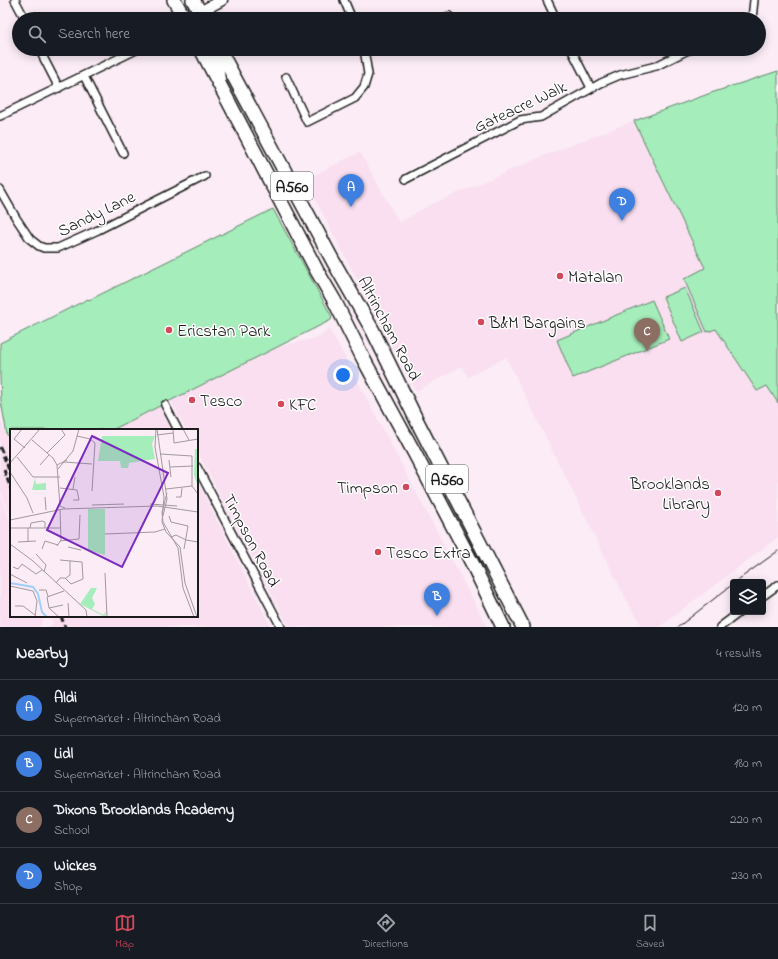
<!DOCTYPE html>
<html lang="en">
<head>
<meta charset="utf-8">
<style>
  body { margin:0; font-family:"Indie Flower",sans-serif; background:#20242c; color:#f1f3f6 }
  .controls { position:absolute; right:12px; bottom:12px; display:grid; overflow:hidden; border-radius:4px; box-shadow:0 2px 10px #0003 }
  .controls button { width:36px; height:36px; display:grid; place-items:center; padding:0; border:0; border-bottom:1px solid #363941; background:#171b24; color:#f1f3f6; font:20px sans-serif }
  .you { position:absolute; left:343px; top:375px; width:14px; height:14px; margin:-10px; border:3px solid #fff; border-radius:50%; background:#1a73e8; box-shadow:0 0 0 6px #1a73e833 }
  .badge { display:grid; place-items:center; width:26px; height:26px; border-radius:50%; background:#d1495b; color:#fff; font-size:13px; font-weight:700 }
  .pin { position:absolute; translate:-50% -33px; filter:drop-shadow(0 1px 2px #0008) }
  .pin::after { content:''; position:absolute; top:21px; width:14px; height:12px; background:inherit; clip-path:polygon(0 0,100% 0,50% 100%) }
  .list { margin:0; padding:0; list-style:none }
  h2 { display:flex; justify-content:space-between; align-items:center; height:52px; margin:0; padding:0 16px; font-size:17px }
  h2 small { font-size:13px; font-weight:400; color:#9ea1a6 }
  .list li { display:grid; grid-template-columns:26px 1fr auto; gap:12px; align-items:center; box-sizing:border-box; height:56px; padding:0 16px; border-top:1px solid #363941 }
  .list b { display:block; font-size:15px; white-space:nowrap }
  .list p { margin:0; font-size:13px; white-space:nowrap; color:#9ea1a6 }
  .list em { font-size:13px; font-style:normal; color:#9ea1a6 }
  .icon { flex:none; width:22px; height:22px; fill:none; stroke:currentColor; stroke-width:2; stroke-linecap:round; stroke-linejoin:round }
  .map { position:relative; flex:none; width:778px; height:627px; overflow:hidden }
  .search { position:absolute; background:#171b24; box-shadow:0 2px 10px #0003; left:12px; right:12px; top:12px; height:44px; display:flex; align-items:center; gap:10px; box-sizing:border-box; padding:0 14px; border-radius:22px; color:#9ea1a6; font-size:15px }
  .sheet { height:276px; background:#171b24 }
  nav { display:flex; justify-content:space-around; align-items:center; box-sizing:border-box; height:56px; border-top:1px solid #363941; background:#171b24; font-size:11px; color:#9ea1a6 }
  nav a { display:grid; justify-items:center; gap:2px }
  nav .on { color:#d1495b }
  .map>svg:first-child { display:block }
</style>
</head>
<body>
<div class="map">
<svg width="778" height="627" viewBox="0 0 778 627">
  <rect width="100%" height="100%" fill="#fbecf6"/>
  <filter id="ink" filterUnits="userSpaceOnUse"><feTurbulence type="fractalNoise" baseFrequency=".025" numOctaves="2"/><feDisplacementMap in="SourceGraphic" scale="8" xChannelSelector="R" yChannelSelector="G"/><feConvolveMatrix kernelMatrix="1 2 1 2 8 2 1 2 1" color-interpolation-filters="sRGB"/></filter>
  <g filter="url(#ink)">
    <path fill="#f9dff0" d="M778 71V537L659 627H643L629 605 506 357 468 377 462 366 416 391 305 180 360 152 399 223 428 206 541 157 571 145 634 121 711 93Z
      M329 329 349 365 487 627H289L197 451V430H186L171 400 278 347 320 337Z
      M159 406 171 430H112Z
      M0 418 7 435 11 437V517L0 489Z
      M197 481 271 627H47L53 624 50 616H197Z
      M0 493 11 524V616H43L42 622 40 627H0Z"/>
    <path fill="#a5edba" stroke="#60846b" d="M778 71V403L767 386 757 391 716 329 707 332 684 279 705 268 634 121 711 93Z
      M273 209 332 317 331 320 112 430H11V437L7 435 1 401 0 377V343L88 299 89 300Z
      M685 288 704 332 682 342 663 297Z
      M652 300 669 339 573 378 557 340Z"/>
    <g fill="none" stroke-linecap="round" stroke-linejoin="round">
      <g stroke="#1c1c1c" stroke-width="10">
        <path id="street" d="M15 0 25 19
          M344 0 352 19
          M547 0 556 19
          M443 19 449 16
          M752 19 754 0
          M39 49 59 88
          M571 49 591 88
          M84 76 123 153
          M286 77 307 122 355 98 364 87 368 74 364 49
          M0 116 138 49
          M406 179 520 120 541 117 601 83 620 75 656 66 686 51 692 49
          M0 190 16 218 30 239 39 246 44 248H58L98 230 205 176
          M165 405 178 430
          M197 467 281 627
          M763 596 778 585
          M720 627 740 612"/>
      </g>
      <g stroke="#1c1c1c" stroke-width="13">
        <path id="secondary" d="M196 19 200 12 222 0
          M209 49 218 67 220 79"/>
      </g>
      <g stroke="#1c1c1c" stroke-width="16">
        <path id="highway" d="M174 0 185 19
          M193 0 204 19
          M201 49 317 271 334 300 364 360 415 454 472 563 503 627
          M219 49 333 261 373 331 417 421 523 627"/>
      </g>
      <use href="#street" stroke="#fff" stroke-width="7"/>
      <use href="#secondary" stroke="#fff" stroke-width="10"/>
      <use href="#highway" stroke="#fff" stroke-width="13"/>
      <path stroke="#1c1c1c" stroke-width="1" d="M735 582 778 551
        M678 627 733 584"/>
      <path stroke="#1c1c1c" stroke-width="3" stroke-dasharray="6 3" stroke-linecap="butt" d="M0 447 11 475
        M4 470 11 489
        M61 616 65 627"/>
    </g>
  </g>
  <g fill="#d1495b" stroke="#fff" stroke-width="1.5">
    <circle cx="560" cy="276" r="4"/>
    <circle cx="481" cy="322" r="4"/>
    <circle cx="169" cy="330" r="4"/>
    <circle cx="192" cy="400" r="4"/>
    <circle cx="281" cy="404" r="4"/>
    <circle cx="406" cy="487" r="4"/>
    <circle cx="718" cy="493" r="4"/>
    <circle cx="378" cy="552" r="4"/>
  </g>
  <g text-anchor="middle" stroke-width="3" stroke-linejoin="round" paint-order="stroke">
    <g fill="#fff" stroke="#606060" stroke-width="1">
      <rect x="271" y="172" width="42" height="28" rx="3"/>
      <rect x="426" y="465" width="42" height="28" rx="3"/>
    </g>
    <g font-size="16" font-weight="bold" fill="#1c1c1c">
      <text x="292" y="192">A560</text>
      <text x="447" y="485">A560</text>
    </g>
    <g font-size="17" fill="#1c1c1c" stroke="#fff">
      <text transform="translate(520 106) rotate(-25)" y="6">Gateacre Walk</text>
      <text transform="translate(96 213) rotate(-26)" y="6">Sandy Lane</text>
      <text transform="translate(390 328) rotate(62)" y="6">Altrincham Road</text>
      <text transform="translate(252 540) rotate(62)" y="6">Timpson Road</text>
    </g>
    <g font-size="17" fill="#1c1c1c" stroke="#fff" text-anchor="start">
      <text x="568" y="282">Matalan</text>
      <text x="489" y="328">B&amp;M Bargains</text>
      <text x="177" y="336">Ericstan Park</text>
      <text x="200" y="406">Tesco</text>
      <text x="289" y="410">KFC</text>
      <text x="710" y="489" text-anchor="end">Brooklands<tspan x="710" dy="20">Library</tspan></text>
      <text x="398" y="493" text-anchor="end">Timpson</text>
      <text x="386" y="558">Tesco Extra</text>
    </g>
  </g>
  <g transform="translate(10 429)">
    <rect width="188" height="188" fill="#fbecf6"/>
    <path d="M92 7H145L142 15 145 30 119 34 118 39H111L110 32H88ZM185 20H188V58L184 46ZM25 49 26 55 36 54V61H22ZM78 80H95V126L78 121ZM81 159H87L82 169 85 175 82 180 93 186 96 183 95 188 70 175Z" fill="#a5edba"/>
    <path fill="none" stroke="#9fd0fc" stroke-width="2" d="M0 154 23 158 28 165 32 183 37 188"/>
    <path fill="none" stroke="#a2999f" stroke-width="1" d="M12 0 4 10 15 19M146 0 145 18 154 68 152 93 156 103 170 118 175 154 187 188M147 0 157 70 153 87M163 0 164 14 188 10M173 0 179 11M147 6 163 4M67 7 80 10 85 14 82 62M22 11 43 29 47 36M37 24 55 6 51 0M150 25 182 27V57L188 65M7 28 23 48H50M159 31 161 48M54 33 82 35M0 34 30 0M30 36 39 26M160 38 183 37M48 40 63 22 69 0M0 43 17 69 23 84M50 59 67 61 69 71H63M63 60 65 48M156 60 182 57M157 64 152 83 153 93 168 119 173 159 184 188M35 68 36 81M166 68H171L172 59M140 75 167 77M82 76 114 75M55 79 50 77 47 36 57 31M159 87 161 93 178 97 174 120M0 91 53 80 147 77 188 83M0 99H51M20 99 21 94 32 92 35 93V99M95 105 145 103 155 100M161 108 166 106 176 111 188 113M188 110V123M50 112 69 110 70 86M8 113 26 112M18 113V99M0 115 23 132 76 181 77 188M47 117 51 111 50 81M58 118 71 121M32 120 35 112 48 116M26 125 36 136 34 143M3 138 8 140 12 135 26 145 32 141M95 144 97 188M0 145 17 154M56 149 60 146V132M46 154 50 149H55L61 155 73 150 72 133 50 131M0 157 23 162 27 172 25 188M29 161H36L38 167M58 174 59 188M5 177H13L25 186M39 179 53 176M49 188 39 179 37 168 54 162"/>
    <path fill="#7b2cbf" fill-opacity="0.15" stroke="#7b2cbf" stroke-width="2" d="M82 7 158 44 112 138 37 101Z"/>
    <rect width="188" height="188" fill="none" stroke="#1c1c1c" stroke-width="2"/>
  </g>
</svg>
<div class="controls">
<button><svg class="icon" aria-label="layers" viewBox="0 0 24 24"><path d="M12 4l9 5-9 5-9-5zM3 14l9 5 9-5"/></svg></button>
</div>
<div class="you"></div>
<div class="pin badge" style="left:351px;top:207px;background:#3f7fe0">A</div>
<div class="pin badge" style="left:437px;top:616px;background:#3f7fe0">B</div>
<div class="pin badge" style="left:647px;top:351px;background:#8d6e63">C</div>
<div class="pin badge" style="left:622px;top:221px;background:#3f7fe0">D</div>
<div class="search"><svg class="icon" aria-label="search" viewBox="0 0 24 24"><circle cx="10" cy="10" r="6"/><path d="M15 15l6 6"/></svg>Search here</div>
</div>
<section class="sheet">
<h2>Nearby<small>4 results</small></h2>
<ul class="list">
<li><span class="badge" style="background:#3f7fe0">A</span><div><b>Aldi</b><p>Supermarket · Altrincham Road</p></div><em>120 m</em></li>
<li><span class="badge" style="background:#3f7fe0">B</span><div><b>Lidl</b><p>Supermarket · Altrincham Road</p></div><em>180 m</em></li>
<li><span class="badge" style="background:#8d6e63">C</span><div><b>Dixons Brooklands Academy</b><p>School</p></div><em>220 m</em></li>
<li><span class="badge" style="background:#3f7fe0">D</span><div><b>Wickes</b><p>Shop</p></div><em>230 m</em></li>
</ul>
</section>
<nav>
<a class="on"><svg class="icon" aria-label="map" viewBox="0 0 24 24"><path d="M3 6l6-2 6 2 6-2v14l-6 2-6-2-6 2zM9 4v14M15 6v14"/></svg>Map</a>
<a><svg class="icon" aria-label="directions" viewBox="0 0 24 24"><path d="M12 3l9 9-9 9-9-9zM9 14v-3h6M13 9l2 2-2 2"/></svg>Directions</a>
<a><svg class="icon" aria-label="saved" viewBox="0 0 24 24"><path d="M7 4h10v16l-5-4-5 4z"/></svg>Saved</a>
</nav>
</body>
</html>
